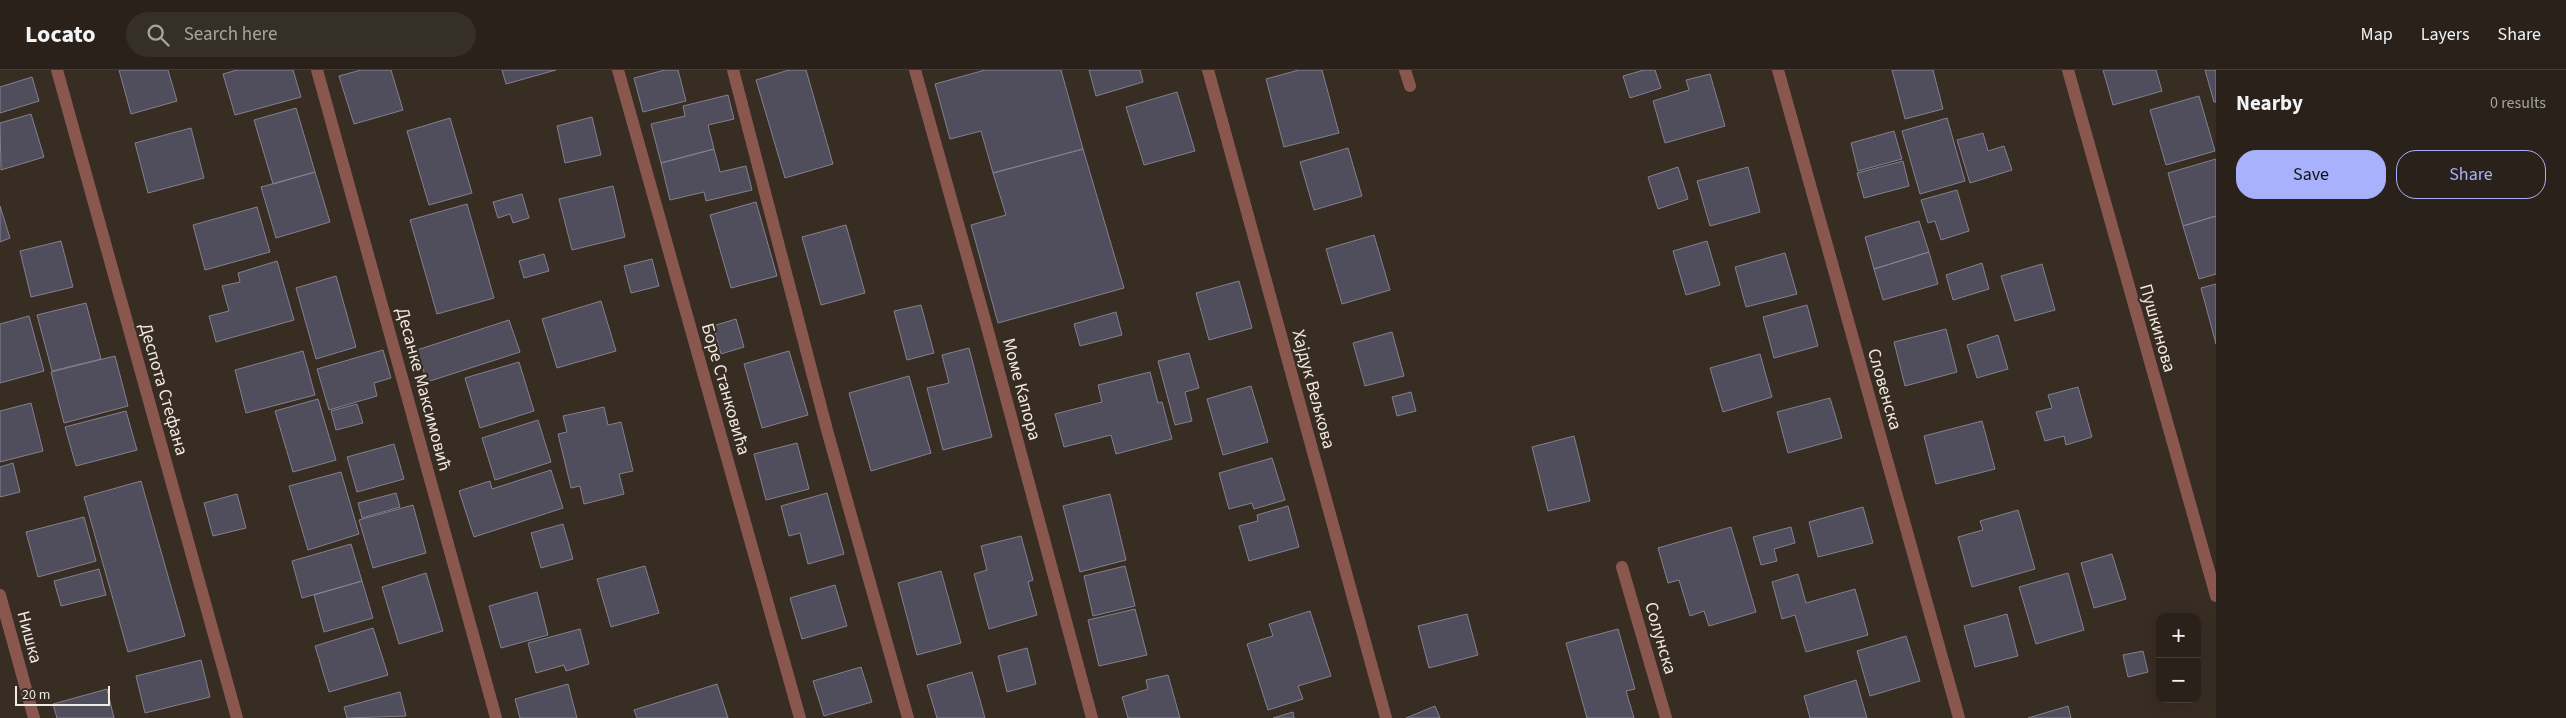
<!DOCTYPE html>
<html lang="en">
<head>
<meta charset="utf-8">
<style>
  body { margin:0; font-family:"Source Sans 3",sans-serif; background:#362f27; color:#f1f3f6 }
  .controls { position:absolute; right:15px; bottom:15px; display:grid; overflow:hidden; border-radius:10px; box-shadow:0 5px 20px #0002 }
  .controls button { width:45px; height:45px; display:grid; place-items:center; padding:0; border:0; border-bottom:1px solid #463f39; background:#2a221a; color:#f1f3f6; font:25px sans-serif }
  .scale { position:absolute; left:15px; bottom:12px; width:95px; box-sizing:border-box; padding-left:5px; border:2px solid #f1eae3; border-top:0; font-size:14px; line-height:18px; white-space:nowrap; color:#f1eae3; -webkit-text-stroke:4px #382d23; paint-order:stroke }
  .list { margin:0; padding:0; list-style:none }
  h2 { display:flex; justify-content:space-between; align-items:center; height:65px; margin:0; padding:0 20px; font-size:21px }
  h2 small { font-size:16px; font-weight:400; color:#a5a4a2 }
  .actions { display:flex; gap:10px; padding:15px 20px }
  .actions a { flex:1; padding:11px 0; border:1px solid #a7b1fc; border-radius:20px; text-align:center; font-size:18px; color:#a7b1fc }
  .actions .main { background:#a7b1fc; color:#111 }
  .icon { flex:none; width:28px; height:28px; fill:none; stroke:currentColor; stroke-width:2; stroke-linecap:round; stroke-linejoin:round }
  .map { position:relative; flex:none; width:2216px; height:648px; overflow:hidden }
  header { display:flex; align-items:center; gap:30px; box-sizing:border-box; height:70px; padding:0 25px; background:#2a221a; border-bottom:1px solid #463f39 }
  header strong { font-size:24px }
  nav { display:flex; gap:28px; margin-inline-start:auto; font-size:18px }
  .search { width:350px; height:45px; background:#362f27; display:flex; align-items:center; gap:12px; box-sizing:border-box; padding:0 18px; border-radius:28px; color:#a5a4a2; font-size:19px }
  main { display:flex }
  aside { flex:1; background:#2a221a }
  .map>svg:first-child { display:block }
</style>
</head>
<body>
<header>
<strong>Locato</strong>
<div class="search"><svg class="icon" aria-label="search" viewBox="0 0 24 24"><circle cx="10" cy="10" r="6"/><path d="M15 15l6 6"/></svg>Search here</div>
<nav><a>Map</a><a>Layers</a><a>Share</a></nav>
</header>
<main>
<div class="map">
<svg width="2216" height="648" viewBox="0 0 2216 648">
  <rect width="100%" height="100%" fill="#382d23"/>
  <path fill="#504e5c" stroke="#838090" d="M119 0H168L177 31 131 44Z
    M237 0H293L301 27 235 45 223 4Z
    M361 0H391L403 40 354 54 339 6Z
    M502 0H556L506 14Z
    M665 0H678L686 31 643 42 634 8Z
    M789 0H806L833 94 785 108 756 10Z
    M985 0H1061L1083 79 993 103 981 61 950 69 935 14Z
    M1089 0H1140L1143 12 1096 26Z
    M1299 0H1322L1339 63 1284 77 1266 9Z
    M1644 0H1655L1661 18 1630 28 1623 6Z
    M1892 0H1933L1943 39 1905 49Z
    M2103 0H2156L2162 21 2113 35Z
    M2205 0H2216V32H2214Z
    M1710 4 1725 56 1665 73 1653 31 1689 20 1686 10Z
    M32 7 39 31 0 43V17Z
    M1177 22 1195 81 1144 95 1126 37Z
    M728 25 734 49 708 55 714 79 661 93 651 54 685 46 683 36Z
    M2199 26 2215 81 2166 95 2150 40Z
    M296 38 315 102 273 114 254 50Z
    M31 44 44 87 1 100 0 53Z
    M592 47 601 85 565 93 557 56Z
    M450 48 472 123 429 135 407 61Z
    M1947 48 1965 111 1920 124 1902 61Z
    M191 58 204 108 148 123 135 73Z
    M1894 61 1902 89 1858 101 1851 73Z
    M1983 63 1988 81 2004 76 2012 100 1970 113 1957 70Z
    M1348 78 1362 126 1314 140 1300 92Z
    M714 79 720 102 746 96 752 120 706 131 704 122 670 130 661 93Z
    M1083 79 1124 218 998 253 971 155 1006 145 993 103Z
    M2216 89V146L2183 156 2168 103Z
    M1903 91 1909 116 1864 128 1857 103Z
    M1678 97 1688 129 1658 139 1648 107Z
    M1748 97 1760 142 1710 156 1697 111Z
    M315 102 330 152 276 168 261 117Z
    M613 116 625 167 572 180 559 129Z
    M1957 120 1969 161 1941 170 1935 151 1928 153 1921 130Z
    M522 124 529 148 513 153 510 144 498 148 493 132Z
    M756 132 777 206 731 218 710 145Z
    M467 134 494 228 437 244 410 150Z
    M0 136 10 168 0 172Z
    M257 137 270 182 205 200 193 155Z
    M2216 146V204L2199 209 2183 156Z
    M1919 151 1929 182 1874 199 1865 167Z
    M846 155 865 223 821 235 802 167Z
    M1374 165 1390 220 1342 234 1326 179Z
    M61 171 73 217 31 227 20 181Z
    M1707 171 1720 215 1686 225 1673 181Z
    M1929 182 1938 214 1883 230 1874 199Z
    M1785 183 1797 224 1746 237 1735 197Z
    M544 184 549 201 524 208 519 191Z
    M652 189 659 216 631 223 624 196Z
    M277 191 294 250 216 272 209 246 229 241 222 216 240 212 238 203Z
    M1982 193 1989 219 1953 230 1946 205Z
    M2042 194 2055 240 2015 251 2001 206Z
    M336 206 356 277 316 289 296 218Z
    M1239 211 1252 258 1209 270 1196 223Z
    M2216 214V274L2201 218Z
    M601 231 616 281 557 298 542 249Z
    M86 233 101 289 52 301 37 245Z
    M921 235 934 283 907 290 894 241Z
    M1807 235 1818 276 1774 288 1763 247Z
    M1116 242 1122 265 1080 276 1074 254Z
    M29 246 44 301 0 313V254Z
    M736 249 744 277 721 284 713 256Z
    M509 250 520 282 427 312 417 280Z
    M1946 259 1957 302 1905 316 1894 272Z
    M1392 262 1404 306 1365 316 1353 273Z
    M1998 265 2008 299 1977 308 1967 275Z
    M969 278 992 367 943 380 927 318 949 313 942 285Z
    M383 280 391 308 374 313 377 326 329 340 317 299Z
    M303 281 315 325 246 343 235 300Z
    M789 281 808 345 762 358 744 294Z
    M1189 283 1199 318 1185 322 1192 351 1175 355 1158 291Z
    M1760 284 1772 327 1723 342 1710 298Z
    M115 286 128 336 64 353 51 302Z
    M519 292 534 341 480 358 465 308Z
    M1150 302 1158 333 1162 332 1172 369 1116 384 1111 365 1064 377 1055 344 1102 332 1098 315Z
    M909 306 931 383 871 401 849 323Z
    M1251 316 1268 372 1223 385 1207 329Z
    M2078 317 2092 367 2066 375 2064 366 2045 371 2036 342 2052 338 2048 325Z
    M1411 322 1416 341 1397 346 1392 327Z
    M1830 328 1842 368 1788 383 1777 342Z
    M318 329 336 390 293 402 275 341Z
    M31 333 43 381 0 392V341Z
    M357 334 363 353 336 360 331 341Z
    M604 337 608 355 621 352 633 401 619 404 624 424 584 434 580 416 571 418 558 364 567 362 563 346Z
    M126 341 137 380 76 396 65 357Z
    M538 350 551 392 495 410 482 368Z
    M1982 351 1995 399 1936 414 1924 366Z
    M1574 366 1590 431 1548 441 1532 377Z
    M797 373 809 419 766 430 754 384Z
    M394 374 404 409 357 422 347 387Z
    M1272 388 1285 430 1254 439 1252 433 1229 439 1219 403Z
    M13 393 20 422 0 427V397Z
    M551 400 563 438 474 467 459 421 490 411 492 419Z
    M341 402 359 464 308 480 289 416Z
    M141 411 185 566 128 582 84 427Z
    M396 423 400 437 362 448 358 433Z
    M827 423 844 484 808 494 800 463 789 466 781 436Z
    M237 424 246 458 213 466 204 433Z
    M1110 424 1126 490 1080 502 1063 436Z
    M413 435 426 483 373 498 359 450Z
    M1288 436 1299 477 1249 491 1239 456 1258 451 1257 445Z
    M1863 437 1873 473 1818 487 1809 452Z
    M2018 440 2035 499 1972 517 1958 467 1983 460 1980 451Z
    M84 447 96 491 38 507 26 462Z
    M563 454 573 489 541 498 531 463Z
    M1731 457 1756 542 1709 556 1704 541 1690 546 1679 510 1668 513 1658 478Z
    M1791 457 1795 473 1774 479 1777 491 1761 495 1753 467Z
    M1021 466 1033 510 1028 512 1037 545 989 559 974 504 987 500 981 476Z
    M351 474 362 511 302 528 292 491Z
    M2112 484 2126 529 2094 538 2081 493Z
    M645 496 659 543 611 557 597 509Z
    M1125 496 1135 536 1093 546 1084 506Z
    M99 499 106 525 61 536 54 511Z
    M941 501 961 573 917 585 898 513Z
    M426 503 443 561 399 574 382 517Z
    M2068 503 2084 560 2036 574 2019 517Z
    M1798 504 1806 533 1855 519 1868 565 1806 582 1795 545 1782 549 1772 512Z
    M362 511 373 548 324 562 314 525Z
    M835 515 847 556 802 569 790 528Z
    M537 522 548 565 501 578 489 536Z
    M1135 539 1147 585 1099 596 1088 550Z
    M1310 541 1331 606 1298 616 1303 629 1268 640 1247 574 1273 566 1269 554Z
    M1467 544 1478 585 1429 598 1418 556Z
    M2007 544 2018 586 1975 597 1964 556Z
    M373 558 388 605 329 622 315 576Z
    M580 559 589 594 566 601 564 595 536 603 528 573Z
    M1618 559 1635 619 1626 621 1634 648H1587L1566 573Z
    M1906 566 1920 611 1870 626 1857 581Z
    M1027 578 1036 614 1007 622 998 586Z
    M2143 581 2148 602 2128 607 2123 585Z
    M201 590 210 627 145 643 136 606Z
    M861 597 872 632 824 646 813 611Z
    M972 602 985 648H937L927 615Z
    M1168 605 1180 648H1128L1122 627 1148 619 1146 610Z
    M1856 610 1867 648H1810L1804 626Z
    M568 614 577 648H520L515 629Z
    M717 614 728 648H637L634 640Z
    M107 619 114 648H57L53 634Z
    M400 622 406 646 347 648 344 637Z
    M1435 636 1440 648H1406Z
    M2068 636 2071 648H2028Z
    M1293 642 1294 648H1273Z"/>
  <g fill="none" stroke-linecap="round" stroke-linejoin="round">
    <path stroke="#8a574e" stroke-width="12" d="M57 0 237 648
      M317 0 496 648
      M618 0 800 648
      M733 0 827 360 908 648
      M915 0 988 261 1092 648
      M1208 0 1386 648
      M1405 0 1410 16
      M1778 0 1959 648
      M2068 0 2216 526
      M1622 497 1666 648
      M0 525 34 648"/>
  </g>
  <g text-anchor="middle" stroke-width="4.5" stroke-linejoin="round" paint-order="stroke">
    <g font-size="18" fill="#f1eae3" stroke="#382d23">
      <text transform="translate(2158 258) rotate(74)" y="6">Пушкинова</text>
      <text transform="translate(164 319) rotate(74)" y="6">Деспота Стефана</text>
      <text transform="translate(424 319) rotate(75)" y="6">Десанке Максимовић</text>
      <text transform="translate(726 319) rotate(74)" y="6">Боре Станковића</text>
      <text transform="translate(1022 319) rotate(75)" y="6">Моме Капора</text>
      <text transform="translate(1314 319) rotate(75)" y="6">Хајдук Вељкова</text>
      <text transform="translate(1885 319) rotate(74)" y="6">Словенска</text>
      <text transform="translate(30 567) rotate(75)" y="6">Нишка</text>
      <text transform="translate(1661 568) rotate(74)" y="6">Солунска</text>
    </g>
  </g>
</svg>
<div class="controls">
<button>+</button>
<button>−</button>
</div>
<div class="scale">20 m</div>
</div>
<aside>
<h2>Nearby<small>0 results</small></h2>
<ul class="list">
</ul>
<div class="actions"><a class="main">Save</a><a>Share</a></div>
</aside>
</main>
</body>
</html>
